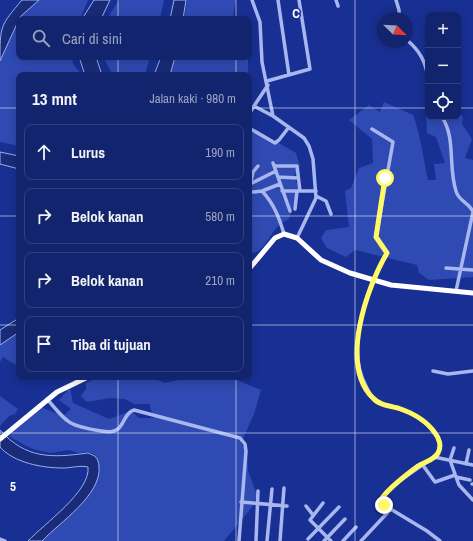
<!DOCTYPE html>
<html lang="id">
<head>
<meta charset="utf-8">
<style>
  body { margin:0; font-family:"Archivo Narrow",sans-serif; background:#1b2c73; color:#f1f3f6 }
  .controls { position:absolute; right:12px; top:12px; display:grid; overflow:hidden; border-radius:8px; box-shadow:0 2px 10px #0003 }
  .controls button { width:36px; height:36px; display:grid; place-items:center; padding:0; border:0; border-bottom:1px solid #314181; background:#12246e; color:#f1f3f6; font:20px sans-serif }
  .compass { position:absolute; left:377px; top:12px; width:36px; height:36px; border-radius:50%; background:#12246e; box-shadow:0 2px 10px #0003; rotate:114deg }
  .stop { position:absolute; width:12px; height:12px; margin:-9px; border:3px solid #fff867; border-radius:50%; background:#fff }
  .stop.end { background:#fff867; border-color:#fff; box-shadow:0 1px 4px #0008 }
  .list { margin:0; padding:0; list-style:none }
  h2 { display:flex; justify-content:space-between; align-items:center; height:52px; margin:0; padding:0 16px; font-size:17px }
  h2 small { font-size:13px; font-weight:400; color:#9ca4c2 }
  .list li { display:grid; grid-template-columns:26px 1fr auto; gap:12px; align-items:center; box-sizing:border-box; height:56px; margin:0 8px 8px; padding:0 8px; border:1px solid #314181; border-radius:8px }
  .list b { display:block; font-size:15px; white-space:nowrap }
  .list em { font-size:13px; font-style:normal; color:#9ca4c2 }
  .icon { flex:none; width:22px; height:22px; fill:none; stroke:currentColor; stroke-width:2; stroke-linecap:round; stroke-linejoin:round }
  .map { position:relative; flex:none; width:473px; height:541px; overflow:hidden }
  .search { position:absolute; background:#12246e; box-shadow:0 2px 10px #0003; left:16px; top:16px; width:236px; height:44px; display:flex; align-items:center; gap:10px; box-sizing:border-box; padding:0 14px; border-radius:8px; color:#9ca4c2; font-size:15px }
  .panel { position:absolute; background:#12246e; box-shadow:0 2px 10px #0003; left:16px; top:72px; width:236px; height:308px; border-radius:8px }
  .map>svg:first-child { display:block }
</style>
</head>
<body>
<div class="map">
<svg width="473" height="541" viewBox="0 0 473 541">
  <rect width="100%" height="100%" fill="#183093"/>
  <path fill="#2f4ab2" d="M36 0H88L80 19H19V57H72L73 64 82 75H19V146L0 142V59L14 23Z
    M119 0H164L160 19H107Z
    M187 0H236L233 15 236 19H184Z
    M103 57H150L145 75H113Z
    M175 57H248V75H168Z
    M384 102 413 115C421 136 423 158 428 180H436L434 164 445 163 436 137 427 133 426 115 428 114V117H458V113L463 117 462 124 472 139 465 158 473 160V277L429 280 419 273 417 265 355 250 346 257 327 248 321 238 326 230 349 227 345 191 351 188 359 168 373 163 372 139 349 120 369 105 380 112Z
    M249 126 296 153 300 166 294 176 299 189 289 219C286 221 282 222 280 224 270 232 264 255 249 253Z
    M19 330V367L3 357 0 362V341Z
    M100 377H150L165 383 192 377H230L261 390 254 414 241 443 247 451 248 471 257 495 253 506 224 541H36L82 498C98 491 98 469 94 454L88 452 79 453 69 450 51 453 36 450 26 446 9 436 41 407 63 416 71 409 59 400 70 388 73 403 109 419 131 411 139 418H154L149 404H134L125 399 110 398 87 402 81 396 86 389V383Z
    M0 396 18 409 15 414 9 416 0 426Z"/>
  <path fill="#1a2c78" stroke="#9baef2" d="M22 0H39L20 17 0 61C0 26 0 26 22 0Z
    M94 0H110L101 19H82Z
    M174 0H186L183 19H170Z
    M79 57H96L102 75H85Z
    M161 57H175L170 75H154Z
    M0 152 19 156V169L0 164Z
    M19 318V332L0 345V330Z
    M0 430C26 459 51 458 88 453 96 456 98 458 99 466 102 495 60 522 42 541H28C44 524 91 491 88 467 80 465 72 468 63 468 43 468 14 463 0 447Z"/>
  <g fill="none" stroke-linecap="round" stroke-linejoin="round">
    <path stroke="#a8b7f0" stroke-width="3.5" d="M252 0 260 22 262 62 273 116 304 138 309 146 313 159 316 198 297 238
      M278 0 289 75
      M336 0 338 6
      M396 0 399 10V18
      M407 40C420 51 425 61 428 77
      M267 81 310 69 299 0
      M268 85 254 106 273 116
      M249 114 254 106
      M442 117C456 138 448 167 456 191 458 201 470 203 473 212L456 291
      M249 128 275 143 279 140 289 127
      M372 129 393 142 376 237 387 253C367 287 345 348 366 386 368 390 370 396 374 399 381 405 390 406 399 409 413 413 425 420 434 432 438 436 441 442 440 448 438 460 391 480 382 500L384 505 427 531 440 541
      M273 163 290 211
      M258 166 253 172 251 181 252 183 276 171
      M275 166H297L300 191
      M278 177 298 178
      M262 191C274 204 279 217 284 234
      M282 191H316
      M253 192 262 191 280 184
      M316 196 326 201 331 214
      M295 209 297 191
      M446 268 473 270
      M433 371 448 374 473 371
      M47 399C68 424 69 426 101 431 107 432 114 433 119 428 124 423 126 412 134 410L240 438 245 444 246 451 239 541
      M454 448 450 460 456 477 459 485 473 500
      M434 457 473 465
      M422 464 435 482 455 475
      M466 464 469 450
      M456 477 470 480
      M472 484H473
      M241 502 287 506
      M323 503 310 520 331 541
      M306 506 313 515
      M0 539 5 541
      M308 539 339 507
      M256 541 258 491
      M267 541 272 489
      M280 541 284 488
      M324 541 345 519
      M343 541 356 527
      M361 541 391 509"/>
    <path stroke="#fff" stroke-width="5" d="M249 269 275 238 284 234 297 238 321 260 350 273 391 285 473 293
      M0 439 57 392 88 377"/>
  </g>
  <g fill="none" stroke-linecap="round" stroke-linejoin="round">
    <path stroke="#fff867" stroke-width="5" d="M384 505 382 498C392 485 405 476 418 466 424 462 435 460 438 453 442 446 439 438 435 433 426 420 413 413 398 408 389 406 379 405 373 398 339 365 367 287 387 253L376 237 385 178"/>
  </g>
  <path fill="none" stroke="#fff" stroke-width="1" stroke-opacity="0.55" d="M118 0V19M236 0V19M355 0V541M118 57V75M236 57V75M0 108H19M249 108H428M458 108H473M0 216H19M249 216H473M0 325H19M249 325H473M118 377V541M236 377V541M0 433H473"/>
  <g font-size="13" text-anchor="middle" font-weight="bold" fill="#fff" stroke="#183093" stroke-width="3" stroke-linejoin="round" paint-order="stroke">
    <text x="296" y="18">C</text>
    <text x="13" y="491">5</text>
  </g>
</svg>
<div class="controls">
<button>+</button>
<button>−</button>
<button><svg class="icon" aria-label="locate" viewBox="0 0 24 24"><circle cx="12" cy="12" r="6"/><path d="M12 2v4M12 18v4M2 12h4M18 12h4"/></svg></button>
</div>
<svg class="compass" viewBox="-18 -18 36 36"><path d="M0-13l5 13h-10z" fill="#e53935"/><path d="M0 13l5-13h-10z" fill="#9ca4c2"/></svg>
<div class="stop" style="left:385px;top:178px"></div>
<div class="stop end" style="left:384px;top:505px"></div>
<div class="search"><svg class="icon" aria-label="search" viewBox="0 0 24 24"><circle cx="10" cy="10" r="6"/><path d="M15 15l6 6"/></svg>Cari di sini</div>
<section class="panel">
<h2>13 mnt<small>Jalan kaki · 980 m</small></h2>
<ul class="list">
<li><svg class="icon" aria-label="ahead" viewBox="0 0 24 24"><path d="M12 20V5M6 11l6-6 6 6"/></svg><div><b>Lurus</b></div><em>190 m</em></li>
<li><svg class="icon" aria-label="right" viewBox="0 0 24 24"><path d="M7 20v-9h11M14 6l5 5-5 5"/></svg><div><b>Belok kanan</b></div><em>580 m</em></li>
<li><svg class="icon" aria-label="right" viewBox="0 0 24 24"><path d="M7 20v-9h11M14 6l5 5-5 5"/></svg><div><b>Belok kanan</b></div><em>210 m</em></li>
<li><svg class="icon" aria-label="arrive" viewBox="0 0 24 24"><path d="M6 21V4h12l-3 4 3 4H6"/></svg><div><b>Tiba di tujuan</b></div></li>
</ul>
</section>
</div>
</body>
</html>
